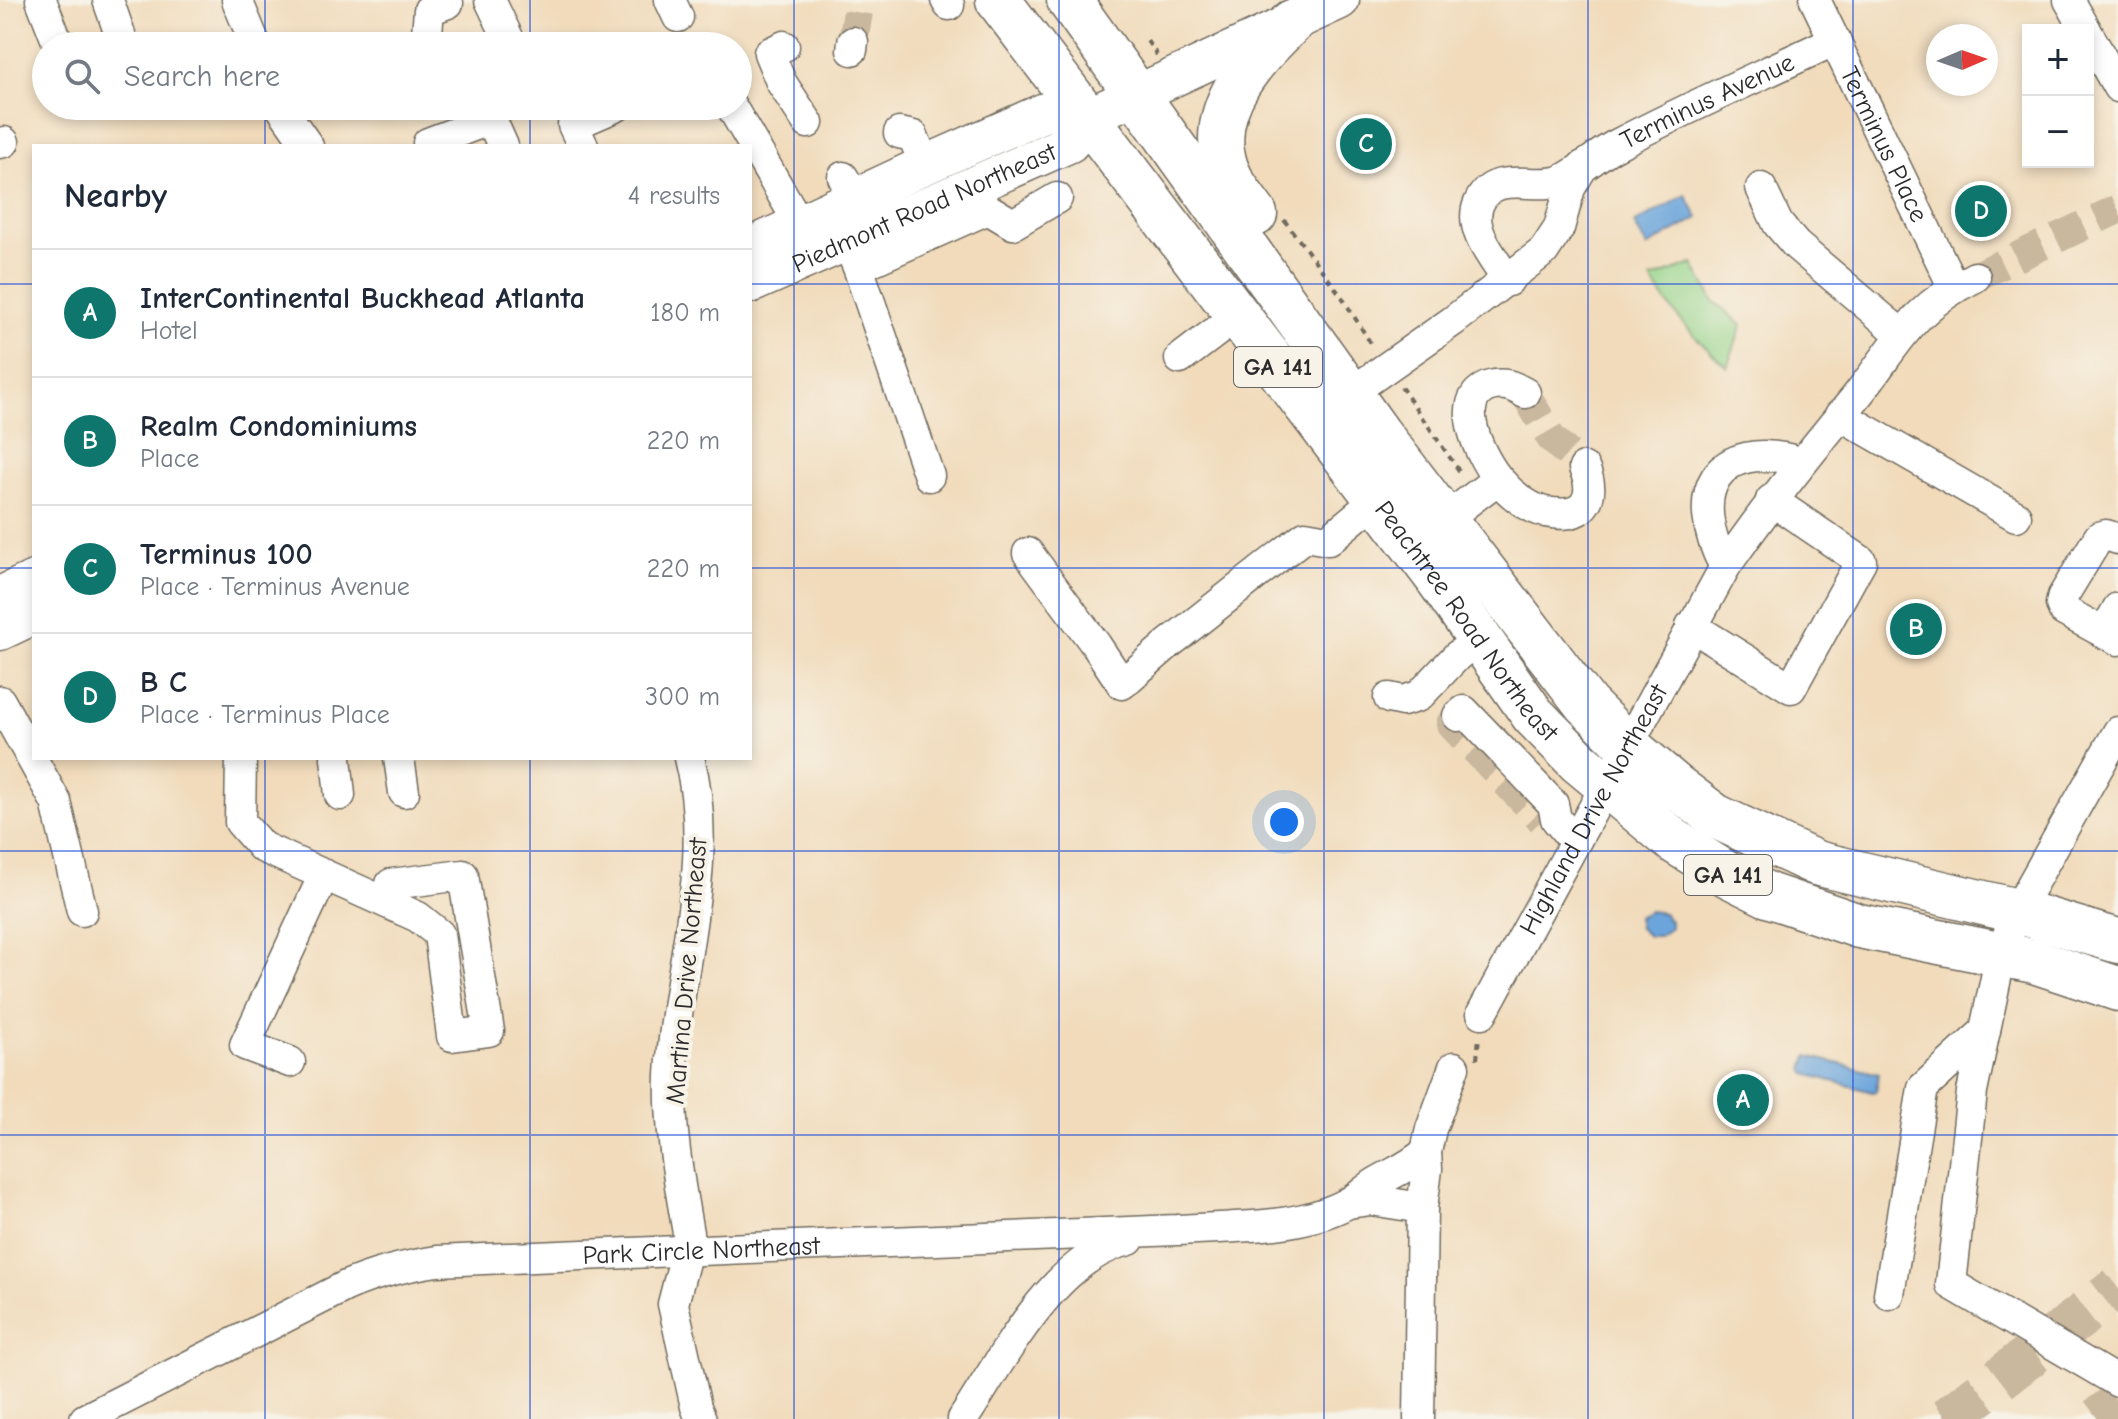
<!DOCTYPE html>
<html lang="en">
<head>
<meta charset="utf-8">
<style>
  body { margin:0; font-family:"Comic Neue",sans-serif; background:#f6f6f7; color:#1f2937 }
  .controls { position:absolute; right:24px; top:24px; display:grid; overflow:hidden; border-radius:0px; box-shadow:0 4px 12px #0003 }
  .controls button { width:72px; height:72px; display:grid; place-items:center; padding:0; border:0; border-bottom:2px solid #e0e1e3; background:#fff; color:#1f2937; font:40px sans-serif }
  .compass { position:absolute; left:1926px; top:24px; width:72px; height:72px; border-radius:50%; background:#fff; box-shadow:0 4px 12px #0003; rotate:88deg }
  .you { position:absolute; left:1284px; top:822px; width:28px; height:28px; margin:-20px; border:6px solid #fff; border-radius:50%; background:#1a73e8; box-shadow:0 0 0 12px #1a73e833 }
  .badge { display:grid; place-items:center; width:52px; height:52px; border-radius:50%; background:#0f766e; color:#fff; font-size:26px; font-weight:700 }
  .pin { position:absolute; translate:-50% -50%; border:4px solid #fff; box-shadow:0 2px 8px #0006 }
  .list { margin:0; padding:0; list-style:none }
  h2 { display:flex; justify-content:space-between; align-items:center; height:104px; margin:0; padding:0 32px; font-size:34px }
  h2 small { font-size:26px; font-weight:400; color:#747a83 }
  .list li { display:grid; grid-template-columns:52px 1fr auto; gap:24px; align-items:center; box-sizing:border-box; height:128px; padding:0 32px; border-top:2px solid #e0e1e3 }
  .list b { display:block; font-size:30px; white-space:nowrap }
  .list p { margin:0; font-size:26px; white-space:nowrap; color:#747a83 }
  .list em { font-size:26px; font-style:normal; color:#747a83 }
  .icon { flex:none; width:44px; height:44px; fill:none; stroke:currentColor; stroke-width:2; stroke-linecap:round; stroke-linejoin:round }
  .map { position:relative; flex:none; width:2118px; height:1419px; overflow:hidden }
  .search { position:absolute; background:#fff; box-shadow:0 4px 12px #0003; left:32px; top:32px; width:720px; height:88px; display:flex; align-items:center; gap:20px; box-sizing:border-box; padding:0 28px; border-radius:44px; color:#747a83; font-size:30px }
  .panel { position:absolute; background:#fff; box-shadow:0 4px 12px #0003; left:32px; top:144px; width:720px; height:616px; border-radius:0px }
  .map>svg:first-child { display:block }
</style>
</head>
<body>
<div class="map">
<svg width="2118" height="1419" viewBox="0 0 2118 1419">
  <rect width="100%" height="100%" fill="#f7f3e8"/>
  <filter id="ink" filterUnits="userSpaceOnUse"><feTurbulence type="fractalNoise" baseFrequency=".0125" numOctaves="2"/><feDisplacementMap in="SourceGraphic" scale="16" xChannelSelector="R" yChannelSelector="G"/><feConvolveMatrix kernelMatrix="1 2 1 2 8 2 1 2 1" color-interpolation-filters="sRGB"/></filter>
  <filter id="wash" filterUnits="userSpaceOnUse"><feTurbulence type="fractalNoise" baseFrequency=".006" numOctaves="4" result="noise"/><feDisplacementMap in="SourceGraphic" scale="32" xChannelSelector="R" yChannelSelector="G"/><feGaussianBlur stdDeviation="1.8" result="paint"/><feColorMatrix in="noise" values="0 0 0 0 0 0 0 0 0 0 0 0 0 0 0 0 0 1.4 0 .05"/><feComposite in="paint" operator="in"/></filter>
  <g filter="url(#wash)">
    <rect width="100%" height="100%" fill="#f1dbbb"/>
    <path fill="#95d389" stroke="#607f5a" stroke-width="2" d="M1693 264 1713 300 1742 325 1727 367C1698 341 1671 313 1651 279Z"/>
    <path fill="#6ca5db" stroke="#4c6883" stroke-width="2" d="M1686 195 1698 218 1647 247 1634 224Z
      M1649 911 1663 913 1670 921V928L1659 936H1648L1639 928 1637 917Z
      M1808 1056 1879 1074 1876 1091 1872 1092 1806 1074 1804 1069Z"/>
  </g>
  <g filter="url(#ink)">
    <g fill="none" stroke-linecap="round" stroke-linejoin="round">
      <path stroke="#c9b89e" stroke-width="30" stroke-dasharray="30 15" stroke-linecap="butt" d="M853 42 860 0
        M1975 277 2118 209
        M1525 393 1551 438 1584 468
        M1458 716 1451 724 1542 820"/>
      <path stroke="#c9b89e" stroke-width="44" stroke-dasharray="44 22" stroke-linecap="butt" d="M1947 1419 2118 1288
        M2098 1419 2118 1404"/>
      <g stroke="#70695d" stroke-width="33">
        <g id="minor">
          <path d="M41 0 59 46"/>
          <path d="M108 0 124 46"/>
          <path d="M237 0 256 46"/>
          <path d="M490 0 512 46"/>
          <path d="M670 0 678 17"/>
          <path d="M946 0 949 5"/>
          <path id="s1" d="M1815 0 1954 288"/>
          <path d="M2069 0 2086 30"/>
          <path d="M427 33 429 10 448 3 447 0"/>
          <path d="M2088 34 2118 87"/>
          <path d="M784 46 769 53 781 82 808 123"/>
          <path d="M852 50 853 42"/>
          <path d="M280 106 308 146"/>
          <path d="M731 106 799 223"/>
          <path d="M899 133 913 136 925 165"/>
          <path d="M0 143 4 142"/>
          <path d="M428 143 491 119 503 146"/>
          <path d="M583 146 573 125 617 106"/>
          <path d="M843 177 855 197"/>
          <path d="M1761 188 1778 224 1796 245 1901 334"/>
          <path d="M846 240 858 267 929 476"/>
          <path d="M858 267 988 209 1013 224 1057 198"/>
          <path id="s2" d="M1508 281C1495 260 1467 229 1479 203 1494 168 1536 191 1562 180 1580 171 1596 156 1614 146 1686 108 1762 75 1835 40"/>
          <path d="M1180 359 1238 315"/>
          <path d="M1525 393C1513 386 1504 382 1490 386 1450 398 1482 461 1500 481 1511 494 1528 508 1545 512 1557 514 1571 516 1581 508 1593 497 1590 481 1584 468"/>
          <path d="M1349 394 1453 321 1544 251 1559 228 1570 188 1583 166"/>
          <path d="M1840 415 2016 516"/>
          <path d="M1444 520 1498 479"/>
          <path d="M2118 539 2106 535 2099 537 2063 596 2061 604 2064 611 2118 640"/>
          <path d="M1028 553 1096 645 1122 684 1167 645 1305 536 1328 540 1388 490 1393 492"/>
          <path d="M1725 567C1686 494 1714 437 1801 462"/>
          <path d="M1691 626 1791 688 1861 561 1771 500"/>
          <path d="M2104 633 2118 608"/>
          <path d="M1389 698 1403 701 1419 696 1457 656 1479 639"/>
          <path d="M0 701 56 802 82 911"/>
          <path d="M1458 716 1464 711 1553 804 1556 819 1575 842"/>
          <path d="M2118 732 2017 911 2001 954 1972 1092 1951 1284 2118 1382"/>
          <path d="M241 758 240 822 262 847 418 917 439 934 452 1036 489 1031 463 875 391 884 389 904"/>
          <path d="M336 758 340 795"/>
          <path d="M399 758 404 792"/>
          <path d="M689 758C717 864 676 968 671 1075 669 1127 679 1181 688 1233L687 1250 673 1304 696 1407 701 1419"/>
          <path id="s3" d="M1482 1013 1725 567C1766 507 1810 452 1856 397 1899 343 1909 310 1975 277"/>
          <path d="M290 1062 245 1045 324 875"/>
          <path d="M1348 1203 1371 1200 1422 1208"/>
          <path d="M1889 1294 1923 1088 1985 1031"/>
          <path id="s4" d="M85 1419 346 1286C376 1273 404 1266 437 1261L1177 1230C1232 1226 1298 1230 1348 1203 1359 1197 1368 1187 1379 1181 1397 1171 1410 1166 1426 1152"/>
          <path d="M963 1419C1003 1359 1053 1257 1129 1240"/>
          <path d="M1419 1419 1422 1208 1427 1169 1426 1152 1431 1129 1454 1067"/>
        </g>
      </g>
      <g stroke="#70695d" stroke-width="41">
        <g id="major">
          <path d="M750 247 925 165 1045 112 1088 117 1340 0"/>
          <path id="s5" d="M750 284 1070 143 1088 117"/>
          <path d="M0 596 34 580"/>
          <path d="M0 631 34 615"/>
        </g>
      </g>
      <g stroke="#70695d" stroke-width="47">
        <g id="highway">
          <path id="s6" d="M998 0 1435 575 1533 715 1579 762 1674 841 1730 876 1768 895 1859 926 2034 961 2118 989"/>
          <path d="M1069 0 1379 434 1586 704 1628 746 1674 785 1715 816 1816 863 2017 911 2118 941"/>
          <path d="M1255 214C1243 197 1229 181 1224 161 1209 105 1255 57 1292 22"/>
        </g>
      </g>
      <path stroke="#70695d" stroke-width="4" stroke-dasharray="6 6" stroke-linecap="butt" d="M1147 41 1157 55
        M1284 220 1342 297 1373 347
        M1401 387 1462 475
        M1477 1059 1479 1036"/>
      <use href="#minor" stroke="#fff" stroke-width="30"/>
      <use href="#major" stroke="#fff" stroke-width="38"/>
      <use href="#highway" stroke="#fff" stroke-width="44"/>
    </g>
  </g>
  <path fill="none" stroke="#1d4ed8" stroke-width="2" stroke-opacity="0.55" d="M265 0V46M530 0V46M794 0V1419M1059 0V1419M1324 0V1419M1588 0V1419M1853 0V1419M265 106V146M530 106V146M0 284H34M750 284H2118M0 568H34M750 568H2118M265 758V1419M530 758V1419M0 851H2118M0 1135H2118"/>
  <g text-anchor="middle" stroke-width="8" stroke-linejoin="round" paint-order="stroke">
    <g fill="#f7f3e8" stroke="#686764" stroke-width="2">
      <rect x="1234" y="347" width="88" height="40" rx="6"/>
      <rect x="1684" y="855" width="88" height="40" rx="6"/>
    </g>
    <g font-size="24" font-weight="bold" fill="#2b2b2b">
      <text x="1278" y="375">GA 141</text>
      <text x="1728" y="883">GA 141</text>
    </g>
    <g font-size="26" fill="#2b2b2b" stroke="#f7f3e8">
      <text dy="9" stroke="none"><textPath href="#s2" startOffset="344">Terminus Avenue</textPath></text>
      <text dy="9" stroke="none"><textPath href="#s1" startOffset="160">Terminus Place</textPath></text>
      <text dy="9" stroke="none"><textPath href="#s5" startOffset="190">Piedmont Road Northeast</textPath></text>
      <text dy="9" stroke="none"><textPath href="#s6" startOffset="778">Peachtree Road Northeast</textPath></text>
      <text dy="9" stroke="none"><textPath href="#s3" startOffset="232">Highland Drive Northeast</textPath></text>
      <text transform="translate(686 971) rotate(-85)" y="9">Martina Drive Northeast</text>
      <text dy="9" stroke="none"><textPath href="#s4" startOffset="652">Park Circle Northeast</textPath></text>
    </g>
  </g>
</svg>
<div class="controls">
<button>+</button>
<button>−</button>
</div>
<svg class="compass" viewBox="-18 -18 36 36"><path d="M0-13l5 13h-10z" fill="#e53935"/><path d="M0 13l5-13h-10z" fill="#747a83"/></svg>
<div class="you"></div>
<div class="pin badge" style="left:1743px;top:1100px">A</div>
<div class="pin badge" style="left:1916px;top:629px">B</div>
<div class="pin badge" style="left:1366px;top:144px">C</div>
<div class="pin badge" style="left:1981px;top:211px">D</div>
<div class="search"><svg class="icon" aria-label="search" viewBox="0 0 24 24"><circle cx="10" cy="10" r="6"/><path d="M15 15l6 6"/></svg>Search here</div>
<section class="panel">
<h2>Nearby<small>4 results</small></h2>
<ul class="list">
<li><span class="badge">A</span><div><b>InterContinental Buckhead Atlanta</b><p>Hotel</p></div><em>180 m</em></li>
<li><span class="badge">B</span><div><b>Realm Condominiums</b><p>Place</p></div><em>220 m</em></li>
<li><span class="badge">C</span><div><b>Terminus 100</b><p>Place · Terminus Avenue</p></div><em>220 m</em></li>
<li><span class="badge">D</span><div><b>B C</b><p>Place · Terminus Place</p></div><em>300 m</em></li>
</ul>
</section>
</div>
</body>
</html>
